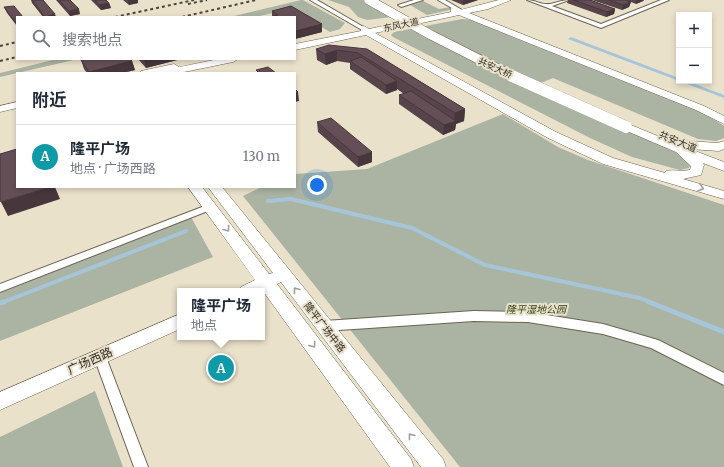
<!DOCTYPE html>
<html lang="zh">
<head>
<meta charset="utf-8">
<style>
  body { margin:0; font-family:Merriweather,"Noto Sans SC",serif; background:#f6f6f7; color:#1f2937 }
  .controls { position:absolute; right:12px; top:12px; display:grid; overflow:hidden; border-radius:0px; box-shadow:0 2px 6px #0003 }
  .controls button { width:36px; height:36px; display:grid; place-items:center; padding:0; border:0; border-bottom:1px solid #e0e1e3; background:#fff; color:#1f2937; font:20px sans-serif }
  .you { position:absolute; left:317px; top:185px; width:14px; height:14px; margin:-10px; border:3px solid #fff; border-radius:50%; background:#1a73e8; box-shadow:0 0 0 6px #1a73e833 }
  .badge { display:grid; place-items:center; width:26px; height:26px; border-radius:50%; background:#844900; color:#fff; font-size:13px; font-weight:700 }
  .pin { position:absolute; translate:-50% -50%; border:2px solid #fff; box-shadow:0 1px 4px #0006 }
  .popup { position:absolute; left:177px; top:288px; width:88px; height:52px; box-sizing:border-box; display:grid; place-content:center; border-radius:0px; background:#fff; filter:drop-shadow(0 1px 3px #0005); font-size:13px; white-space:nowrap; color:#747a83 }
  .popup b { font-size:15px; color:#1f2937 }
  .popup::after { content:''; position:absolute; left:50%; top:100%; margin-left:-8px; border:8px solid transparent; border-top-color:#fff }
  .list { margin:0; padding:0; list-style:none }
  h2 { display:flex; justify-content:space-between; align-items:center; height:52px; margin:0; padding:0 16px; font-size:17px }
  h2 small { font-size:13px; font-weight:400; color:#747a83 }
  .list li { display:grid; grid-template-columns:26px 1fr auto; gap:12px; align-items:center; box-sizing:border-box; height:64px; padding:0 16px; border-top:1px solid #e0e1e3 }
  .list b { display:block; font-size:15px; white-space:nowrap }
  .list p { margin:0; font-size:13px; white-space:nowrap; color:#747a83 }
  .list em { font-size:13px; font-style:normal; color:#747a83 }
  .icon { flex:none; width:22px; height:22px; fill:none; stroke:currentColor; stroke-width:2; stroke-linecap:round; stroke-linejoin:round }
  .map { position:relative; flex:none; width:724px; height:467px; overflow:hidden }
  .search { position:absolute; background:#fff; box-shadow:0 2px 6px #0003; left:16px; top:16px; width:280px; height:44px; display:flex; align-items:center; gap:10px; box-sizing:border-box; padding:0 14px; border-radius:0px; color:#747a83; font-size:15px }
  .panel { position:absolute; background:#fff; box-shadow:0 2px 6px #0003; left:16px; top:72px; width:280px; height:116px; border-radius:0px }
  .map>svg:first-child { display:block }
</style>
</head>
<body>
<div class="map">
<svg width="724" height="467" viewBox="0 0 724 467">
  <rect width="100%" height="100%" fill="#eae1cb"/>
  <path fill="#abb4a3" d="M301 0H303L345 23 340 29 330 32 291 9 255 17H230Z
    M328 0H364L392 17 367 20 358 17 349 7Z
    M423 1 439 9 451 7 454 9 427 15 410 5Z
    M462 19 473 20 703 112 724 126V138L716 141 698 139 553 78 531 87 673 150 687 159 690 165 689 168 680 170 632 157 590 138 393 37 391 35 394 32Z
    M57 59H78L0 77V73Z
    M503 114 558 147 588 160 724 205V467H460L243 196 262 187H295V174L367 169Z
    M191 217 213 257 0 341V293Z
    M95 391 123 467H0V437Z"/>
  <path fill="#a6c5d8" d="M571 37 679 78V81H687L724 95V98L568 39Z"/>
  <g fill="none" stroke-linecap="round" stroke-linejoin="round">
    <path stroke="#a6c5d8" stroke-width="4" d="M268 201 291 199 412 228 485 265 640 298 651 303
      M1 303 186 231"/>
    <path stroke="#a6c5d8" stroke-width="5" d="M649 302 724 332
      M0 303 4 302"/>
    <g stroke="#6c6451" stroke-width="2">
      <path id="street" d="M310 0H317L367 29 362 30Z
        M414 0H423L401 7 398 5Z
        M438 0H445L462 10 457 11Z
        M527 0C534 0 540 4 546 4 552 5 561 0 569 0L552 6 601 24 661 0H669L601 28Z
        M210 204 213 205 215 207 213 209 0 292V284Z
        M474 311 528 312 603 324 658 340 724 373V385L651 348 603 334 528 322 474 321 324 331 320 329 318 326 320 323 324 321Z
        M100 352 104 353 106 357 148 467H134L94 357 96 353Z"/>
    </g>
    <g stroke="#6c6451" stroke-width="1">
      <path id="secondary" d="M499 0H511L488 9 469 13 704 106 724 116V124L696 110 459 15 375 33 556 132 613 158 665 173 666 171C674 169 682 172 690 170L691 166 676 152 622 129 620 127 622 125 626 123 682 146 684 142 688 141 718 143 724 141V149L719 151 690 149 724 162V171L703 163 704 165 701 175 683 179 724 191V199L603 164 548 138 366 35 295 50V44L361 31V27L364 26 369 29 451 12V8L460 10Z
        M219 59H238L233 62 179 73H140L141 71 174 64 179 67Z
        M17 102V108L0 112V106Z
        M188 187H202L269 274 273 273 208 187H222L443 459 446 467H421L281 282 277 284 411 459 414 467H390L263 291H239L241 287 255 280Z
        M180 314V329L0 410V392Z"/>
    </g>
    <use href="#street" fill="#fff" fill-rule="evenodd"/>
    <use href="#secondary" fill="#fff" fill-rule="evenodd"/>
    <path stroke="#49453a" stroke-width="2" stroke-dasharray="3 3" stroke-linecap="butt" d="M188 4 207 0
      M115 17 194 0
      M182 17 256 0
      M0 46 17 42
      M0 61 17 57"/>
    <g stroke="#6c6451" stroke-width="10" stroke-linecap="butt">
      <path id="secondary-bridge-far1" d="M369 0 431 35 514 77"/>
    </g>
    <g stroke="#6c6451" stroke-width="12" stroke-linecap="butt">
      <path id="secondary-bridge" d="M512 76 626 127"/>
    </g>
    <use href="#secondary-bridge-far1" stroke="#fff" stroke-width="9"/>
    <use href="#secondary-bridge" stroke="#fff" stroke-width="12"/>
  </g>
  <path fill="#57444a" d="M31 0H43L56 17H43L32 3Z
    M56 0H70L80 14 70 16Z
    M91 0H106L109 3 111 8 101 10Z
    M123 0H138V3L129 5Z
    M451 0H478L463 5Z
    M568 0H590L615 9 614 14 606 17 567 3Z
    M592 0H644L643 1 636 4 631 2 629 7 622 10Z
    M291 6 322 24V32L295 39V17H270L272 16V11Z
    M4 7 17 17V26L7 13Z
    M316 49H367L465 109 464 121 456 124 455 130 443 135 399 104V95L404 94 397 89V90L386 94 350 69V63L337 61 326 65 317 60Z
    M138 59H181L146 68Z
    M81 60 132 61 135 70 122 73H87L84 69Z
    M317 122 372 162 358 167 318 132Z"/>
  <path fill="#47373c" d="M128 0H138V3L129 5Z
    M463 0H478L463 5Z
    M637 0H644L643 1 636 4Z
    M631 2 629 7 622 10 623 5Z
    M109 3 111 8 101 10 99 5Z
    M79 9 80 14 70 16 69 11Z
    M615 9 614 14 606 17 607 12Z
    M55 14 56 17H45Z
    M322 24V32L295 39V31Z
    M337 50V61L326 65 325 54Z
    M144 59H181L146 68Z
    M132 61 135 70 122 73H89V72Z
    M397 81V90L386 94V85Z
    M298 92 299 101 295 102V93Z
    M465 109 464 121 456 124 455 130 443 135 444 125 454 122 455 113Z
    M372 152V162L358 167V157Z
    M50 187H55L60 199 8 216 1 202Z"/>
  <path fill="#654f56" stroke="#47373c" d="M32 0H43L55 14 45 17Z
    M59 0H70L79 9 69 11Z
    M95 0H106L109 3 99 5Z
    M574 0H590L615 9 607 12Z
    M609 0H625L631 2 623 5Z
    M14 6 23 17H17V23H16L4 7Z
    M291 6 322 24 295 31V17H270L278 15 272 11Z
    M329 45 367 49 465 109 455 113 358 53 337 50 325 54 316 49Z
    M361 57 397 81 386 85 350 61Z
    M86 59H130L132 61 89 72 81 60Z
    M268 67 276 73H259L256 70Z
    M295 89 298 92 295 93Z
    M411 91 456 121 444 125 399 95Z
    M331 118 372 152 358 157 317 122Z
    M17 149V187H50L1 202 0 200V154Z"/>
  <defs><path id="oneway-chevron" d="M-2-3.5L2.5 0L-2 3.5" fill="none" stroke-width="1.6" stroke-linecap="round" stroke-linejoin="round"/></defs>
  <g stroke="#a1a09c">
    <use href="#oneway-chevron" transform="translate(701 188) rotate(17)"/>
    <use href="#oneway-chevron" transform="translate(227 229) rotate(53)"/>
    <use href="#oneway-chevron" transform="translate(296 290) rotate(-128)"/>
    <use href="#oneway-chevron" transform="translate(313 345) rotate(54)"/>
    <use href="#oneway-chevron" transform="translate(411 436) rotate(-128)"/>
  </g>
  <g text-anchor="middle" stroke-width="4" stroke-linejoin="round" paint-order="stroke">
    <g font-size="9" fill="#2f2c23" stroke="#eae1cb">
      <text transform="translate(401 25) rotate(-12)" y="3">东风大道</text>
      <text transform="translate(495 68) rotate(25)" y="3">共安大桥</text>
    </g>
    <g font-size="10" fill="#2f2c23" stroke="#eae1cb">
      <text transform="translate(678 141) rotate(22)" y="4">共安大道</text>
      <text transform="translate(325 327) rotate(52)" y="4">隆平广场中路</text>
    </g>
    <g font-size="10" font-style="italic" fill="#2f4417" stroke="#eae1cb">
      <text x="536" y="313">隆平湿地公园</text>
    </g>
    <g font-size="12" fill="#2f2c23" stroke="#eae1cb">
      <text transform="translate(90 361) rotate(-24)" y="4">广场西路</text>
    </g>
  </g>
</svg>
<div class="controls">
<button>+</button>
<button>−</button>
</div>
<div class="you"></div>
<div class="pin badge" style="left:221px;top:368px;background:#0f9aa8">A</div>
<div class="popup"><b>隆平广场</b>地点</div>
<div class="search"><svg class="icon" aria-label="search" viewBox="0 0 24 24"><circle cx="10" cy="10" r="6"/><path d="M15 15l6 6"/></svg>搜索地点</div>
<section class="panel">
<h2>附近<small></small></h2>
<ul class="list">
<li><span class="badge" style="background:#0f9aa8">A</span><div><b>隆平广场</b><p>地点 · 广场西路</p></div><em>130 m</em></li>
</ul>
</section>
</div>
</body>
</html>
